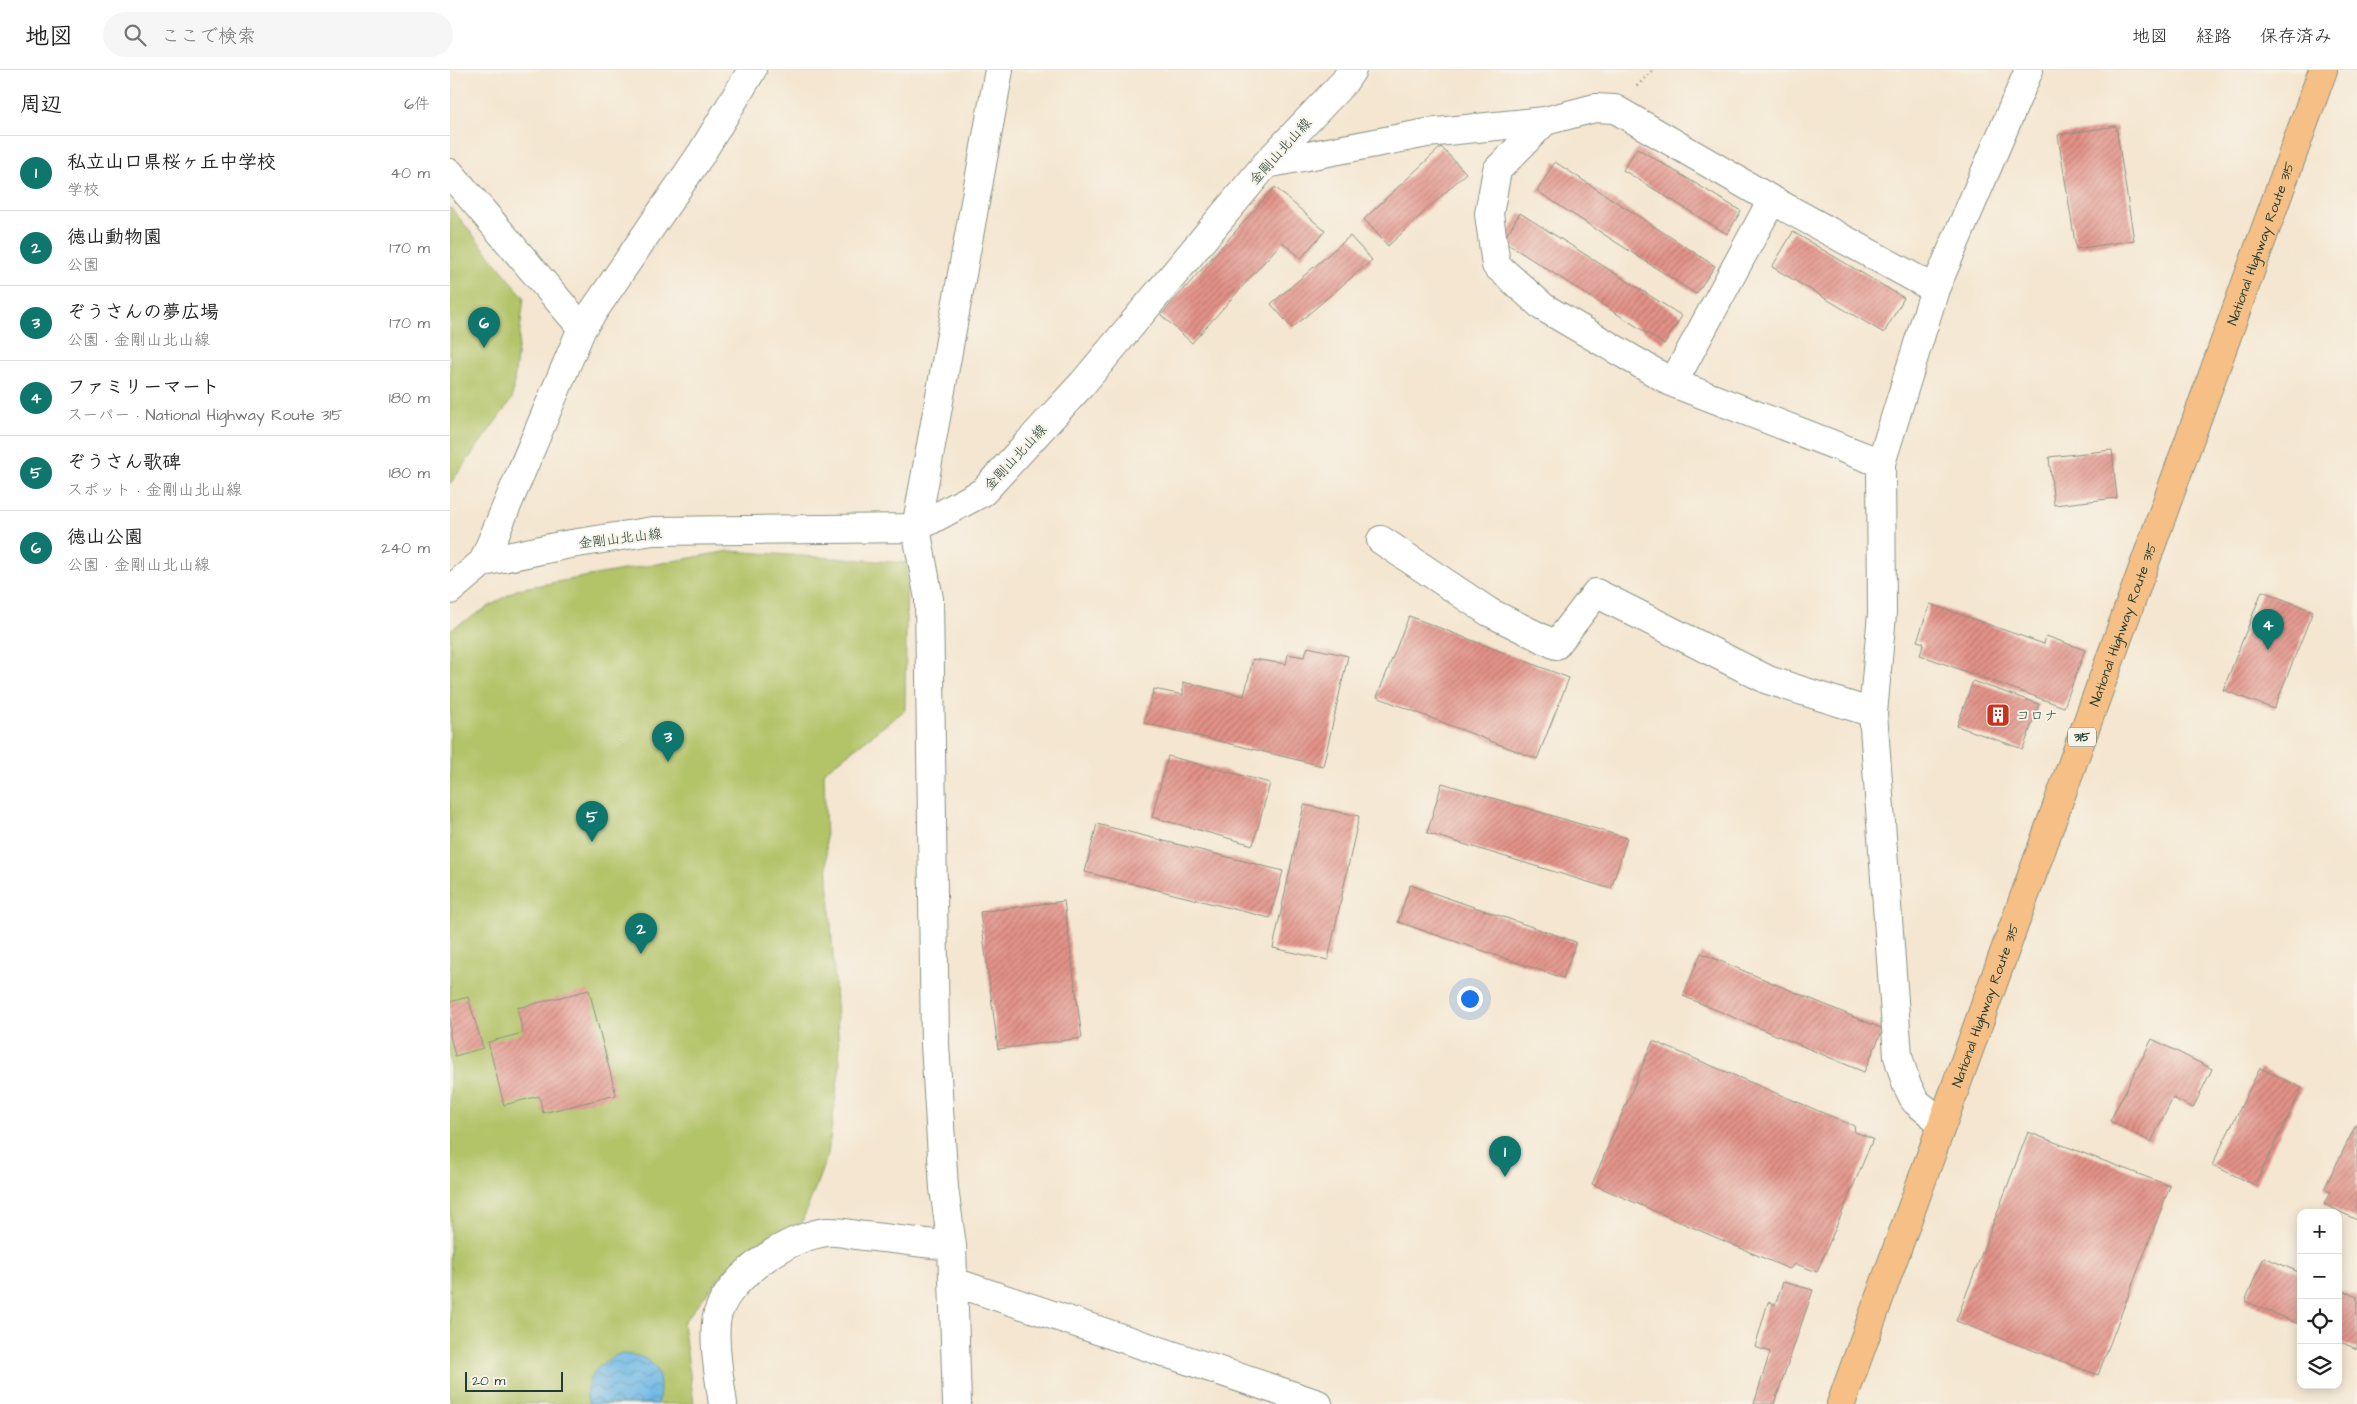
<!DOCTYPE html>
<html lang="ja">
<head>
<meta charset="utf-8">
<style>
  body { margin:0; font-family:"Architects Daughter","Klee One",sans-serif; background:#f6f6f6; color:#222 }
  .controls { position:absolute; right:15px; bottom:15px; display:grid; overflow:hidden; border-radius:10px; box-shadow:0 2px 12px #0003 }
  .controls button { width:45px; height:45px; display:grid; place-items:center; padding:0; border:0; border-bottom:1px solid #e0e0e0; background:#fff; color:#222; font:25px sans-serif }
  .scale { position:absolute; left:15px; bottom:12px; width:98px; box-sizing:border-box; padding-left:5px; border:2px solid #1f3d34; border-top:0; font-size:14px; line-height:18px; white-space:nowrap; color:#1f3d34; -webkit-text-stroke:4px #f7f3e8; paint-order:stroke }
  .you { position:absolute; left:1019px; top:928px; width:18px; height:18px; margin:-12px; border:4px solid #fff; border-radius:50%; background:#1a73e8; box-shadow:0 0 0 8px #1a73e833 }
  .badge { display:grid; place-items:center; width:32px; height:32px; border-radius:50%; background:#0f766e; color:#fff; font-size:16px; font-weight:700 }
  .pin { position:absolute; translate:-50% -41px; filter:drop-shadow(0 1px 2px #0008) }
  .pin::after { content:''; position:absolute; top:26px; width:18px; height:15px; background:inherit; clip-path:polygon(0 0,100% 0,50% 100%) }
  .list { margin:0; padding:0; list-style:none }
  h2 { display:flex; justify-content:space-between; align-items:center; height:65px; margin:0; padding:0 20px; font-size:21px }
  h2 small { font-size:16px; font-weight:400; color:#767676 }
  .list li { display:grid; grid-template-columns:32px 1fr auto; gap:15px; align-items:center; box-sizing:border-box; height:75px; padding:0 20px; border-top:1px solid #e0e0e0 }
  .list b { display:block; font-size:19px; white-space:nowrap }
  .list p { margin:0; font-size:16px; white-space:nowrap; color:#767676 }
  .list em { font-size:16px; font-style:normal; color:#767676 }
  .icon { flex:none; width:28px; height:28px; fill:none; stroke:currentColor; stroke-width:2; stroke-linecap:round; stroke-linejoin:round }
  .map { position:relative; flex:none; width:1907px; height:1334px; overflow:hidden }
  header { display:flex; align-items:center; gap:30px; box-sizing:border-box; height:70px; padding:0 25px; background:#fff; border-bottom:1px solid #e0e0e0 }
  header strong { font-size:24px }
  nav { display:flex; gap:28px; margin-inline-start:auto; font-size:18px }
  .search { width:350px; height:45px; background:#f6f6f6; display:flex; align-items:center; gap:12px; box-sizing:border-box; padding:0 18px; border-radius:28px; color:#767676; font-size:19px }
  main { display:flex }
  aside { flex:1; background:#fff }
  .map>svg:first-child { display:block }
</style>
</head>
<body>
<header>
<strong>地図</strong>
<div class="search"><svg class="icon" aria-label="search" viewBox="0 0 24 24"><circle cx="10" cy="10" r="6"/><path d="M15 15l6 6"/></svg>ここで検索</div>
<nav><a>地図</a><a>経路</a><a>保存済み</a></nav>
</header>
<main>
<aside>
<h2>周辺<small>6件</small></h2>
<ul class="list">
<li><span class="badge">1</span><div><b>私立山口県桜ヶ丘中学校</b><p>学校</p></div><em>40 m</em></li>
<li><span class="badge">2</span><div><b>徳山動物園</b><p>公園</p></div><em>170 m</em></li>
<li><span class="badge">3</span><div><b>ぞうさんの夢広場</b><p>公園 · 金剛山北山線</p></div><em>170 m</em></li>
<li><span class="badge">4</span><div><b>ファミリーマート</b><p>スーパー · National Highway Route 315</p></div><em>180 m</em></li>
<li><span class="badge">5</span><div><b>ぞうさん歌碑</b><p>スポット · 金剛山北山線</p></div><em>180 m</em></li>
<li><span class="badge">6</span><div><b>徳山公園</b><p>公園 · 金剛山北山線</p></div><em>240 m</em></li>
</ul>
</aside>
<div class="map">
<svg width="1907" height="1334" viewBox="0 0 1907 1334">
  <defs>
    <pattern id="water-waves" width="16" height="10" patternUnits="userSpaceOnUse" patternTransform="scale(1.25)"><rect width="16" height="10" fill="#6cb7e5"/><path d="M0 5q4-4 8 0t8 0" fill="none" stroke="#5896ba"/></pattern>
    <pattern id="building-hatch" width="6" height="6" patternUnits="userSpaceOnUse" patternTransform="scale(1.25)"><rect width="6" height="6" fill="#e39288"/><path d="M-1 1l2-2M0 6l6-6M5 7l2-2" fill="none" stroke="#b77870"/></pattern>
  </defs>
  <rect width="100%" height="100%" fill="#f7f3e8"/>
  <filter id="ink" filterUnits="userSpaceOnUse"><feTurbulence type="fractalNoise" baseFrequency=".02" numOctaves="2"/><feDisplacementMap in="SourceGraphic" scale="10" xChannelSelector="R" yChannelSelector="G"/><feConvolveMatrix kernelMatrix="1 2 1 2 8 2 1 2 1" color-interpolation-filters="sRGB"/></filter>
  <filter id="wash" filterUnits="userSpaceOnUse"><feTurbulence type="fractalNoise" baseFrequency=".0096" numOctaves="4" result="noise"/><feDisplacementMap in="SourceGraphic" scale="20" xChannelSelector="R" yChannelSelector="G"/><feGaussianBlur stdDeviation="1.12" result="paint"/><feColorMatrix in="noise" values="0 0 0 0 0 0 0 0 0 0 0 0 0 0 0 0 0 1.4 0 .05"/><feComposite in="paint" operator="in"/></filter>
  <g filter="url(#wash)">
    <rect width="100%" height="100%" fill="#f4e6d0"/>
    <path fill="#b2c367" stroke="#68804e" d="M0 137 74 227 62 329 0 414Z
      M279 481 457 493 455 640 374 702 376 774 390 994 378 1084 352 1152 274 1202 233 1253 244 1334H0V560L68 519Z"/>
    <path fill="url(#water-waves)" stroke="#467a8c" d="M169 1284C204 1284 215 1300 208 1334H139C130 1310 149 1293 169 1284Z"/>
    <g id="blocks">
      <path fill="url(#building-hatch)" d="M1666 56 1684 170 1626 179 1608 65Z
        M991 77 1016 103 938 176 914 149Z
        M1187 78 1291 141 1277 164 1173 100Z
        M1105 92 1265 196 1246 224 1087 121Z
        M825 117 875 161 851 188 832 172 742 273 711 245Z
        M1070 143 1232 246 1214 274 1053 171Z
        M1343 162 1454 228 1434 263 1322 197Z
        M900 166 922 190 842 258 821 234Z
        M1662 380 1667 428 1604 435 1599 387Z
        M1812 521 1863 541 1824 639 1773 620Z
        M1480 534 1594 574 1596 566 1635 580 1614 637 1470 585 1474 573 1467 571Z
        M959 546 1119 608 1087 689 927 627Z
        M858 577 898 586 873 696 694 653 704 619 733 625V612L794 626 803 589 836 594 838 584 854 587Z
        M1523 611 1589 634 1573 679 1507 656Z
        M718 686 820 713 803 775 702 747Z
        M992 713 1177 768 1161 819 977 763Z
        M854 735 909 746 878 890 823 878Z
        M647 754 833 801 820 848 635 802Z
        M960 815 1126 872 1113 908 948 852Z
        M614 831 632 968 548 979 530 842Z
        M1251 883 1433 959 1414 1002 1233 926Z
        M139 920 166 1025 93 1043 89 1026 54 1035 38 972 73 963 67 938Z
        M18 927 33 978 5 986 0 966V932Z
        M1702 969 1762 999 1743 1038 1723 1028 1701 1072 1660 1051Z
        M1203 971 1404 1056 1405 1062 1423 1069 1367 1202 1346 1194 1339 1199 1142 1114Z
        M1810 998 1852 1018 1805 1115 1762 1095Z
        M1907 1053V1150L1874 1134 1880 1122 1874 1119Z
        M1578 1062 1720 1116 1648 1305 1506 1251Z
        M1814 1187 1851 1203V1255L1795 1231Z
        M1333 1212 1363 1220 1324 1334H1304L1320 1282 1305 1277 1318 1232 1325 1235Z
        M1888 1219 1907 1227V1279L1888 1271Z"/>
    </g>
  </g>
  <g filter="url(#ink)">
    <use href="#blocks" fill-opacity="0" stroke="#8a9282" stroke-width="1"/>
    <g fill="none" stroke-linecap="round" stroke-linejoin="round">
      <g stroke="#8a9282" stroke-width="30">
        <path id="minor" d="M1095 51 1047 100 1039 144 1046 195 1093 237 1223 313 1431 393
          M816 94 977 63 1095 51 1145 38 1165 39 1322 130 1485 219
          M0 103 132 258
          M1223 313 1322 130
          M931 470 1039 542 1106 575 1146 523 1318 610 1423 643
          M33 492 132 258 251 84 302 0
          M0 520 33 492 115 475 203 461 466 458 533 422 633 313 816 94 894 12 902 0
          M1492 1053 1465 1031 1456 1013 1448 986 1423 643 1432 544 1431 393 1485 219 1579 0
          M504 1212 868 1334
          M273 1334C270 1312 261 1264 268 1243 280 1206 338 1166 377 1162 389 1161 403 1165 415 1166 444 1169 473 1173 502 1176
          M507 1334 502 1176 494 1118 485 974 479 529 466 458 549 0"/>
      </g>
      <g stroke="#8a9282" stroke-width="30">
        <g id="highway">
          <path id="s1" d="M1391 1334 1873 0"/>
        </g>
      </g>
      <path stroke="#8a9282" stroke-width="3" stroke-dasharray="1 4" stroke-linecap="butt" d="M1187 16 1203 0"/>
      <use href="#minor" stroke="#fff" stroke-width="28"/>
      <use href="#highway" stroke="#f5bf86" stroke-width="28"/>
    </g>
  </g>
  <defs>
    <g id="building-square" transform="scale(1.25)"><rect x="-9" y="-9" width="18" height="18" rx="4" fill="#c8321e" stroke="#f7f3e8"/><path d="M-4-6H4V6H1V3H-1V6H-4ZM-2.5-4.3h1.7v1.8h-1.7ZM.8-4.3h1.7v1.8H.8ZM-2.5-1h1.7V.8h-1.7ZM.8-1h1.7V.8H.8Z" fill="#fff"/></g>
  </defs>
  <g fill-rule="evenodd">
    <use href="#building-square" x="1548" y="645"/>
  </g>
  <g text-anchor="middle" stroke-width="4" stroke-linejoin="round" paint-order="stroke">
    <rect fill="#f7f3e8" stroke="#60746a" stroke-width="1" x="1618" y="657.5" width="28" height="19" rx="4"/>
    <g font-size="12" font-weight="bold" fill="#1f3d34">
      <text x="1632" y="671">315</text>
    </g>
    <g font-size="14" fill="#1f3d34" stroke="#f7f3e8">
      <text transform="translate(830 81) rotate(-48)" y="5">金剛山北山線</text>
      <text dy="5" stroke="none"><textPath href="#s1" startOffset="1234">National Highway Route 315</textPath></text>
      <text transform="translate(565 387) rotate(-47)" y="5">金剛山北山線</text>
      <text transform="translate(170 468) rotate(-7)" y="5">金剛山北山線</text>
      <text dy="5" stroke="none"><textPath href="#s1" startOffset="829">National Highway Route 315</textPath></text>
      <text dy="5" stroke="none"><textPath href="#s1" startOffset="424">National Highway Route 315</textPath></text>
    </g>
    <g font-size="14" fill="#1f3d34" stroke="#f7f3e8" text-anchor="start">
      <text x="1566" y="650">コロナ</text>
    </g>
  </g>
</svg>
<div class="controls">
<button>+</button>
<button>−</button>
<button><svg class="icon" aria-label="locate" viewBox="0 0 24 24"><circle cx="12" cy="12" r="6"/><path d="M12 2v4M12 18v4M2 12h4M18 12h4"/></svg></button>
<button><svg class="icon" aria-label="layers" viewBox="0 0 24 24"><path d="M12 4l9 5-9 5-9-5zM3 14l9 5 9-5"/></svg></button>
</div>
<div class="scale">20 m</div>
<div class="you"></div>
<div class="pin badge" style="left:1055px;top:1107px">1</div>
<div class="pin badge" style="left:191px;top:884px">2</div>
<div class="pin badge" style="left:218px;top:692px">3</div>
<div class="pin badge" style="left:1818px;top:580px">4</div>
<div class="pin badge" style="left:142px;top:772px">5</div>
<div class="pin badge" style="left:34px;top:278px">6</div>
</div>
</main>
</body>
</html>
